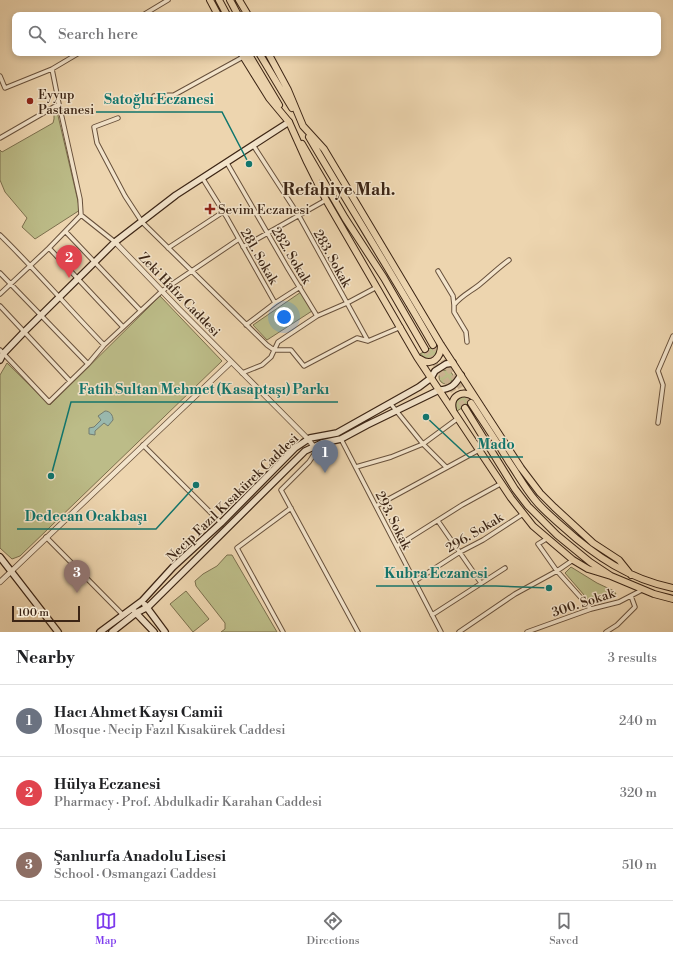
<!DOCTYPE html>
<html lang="en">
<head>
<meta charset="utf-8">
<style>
  body { margin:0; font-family:"Libre Bodoni",serif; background:#f6f6f6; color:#202124 }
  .scale { position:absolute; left:12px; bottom:10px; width:68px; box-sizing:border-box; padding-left:4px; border:2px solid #3c2515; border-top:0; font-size:11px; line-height:14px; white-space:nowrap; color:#3c2515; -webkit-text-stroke:3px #f3e4cb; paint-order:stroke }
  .you { position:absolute; left:284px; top:317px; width:14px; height:14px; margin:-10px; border:3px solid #fff; border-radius:50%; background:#1a73e8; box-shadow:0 0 0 6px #1a73e833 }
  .badge { display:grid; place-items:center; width:26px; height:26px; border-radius:50%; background:#7c3aed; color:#fff; font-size:13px; font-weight:700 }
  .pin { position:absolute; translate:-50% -33px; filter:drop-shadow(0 1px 2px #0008) }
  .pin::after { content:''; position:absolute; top:21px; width:14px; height:12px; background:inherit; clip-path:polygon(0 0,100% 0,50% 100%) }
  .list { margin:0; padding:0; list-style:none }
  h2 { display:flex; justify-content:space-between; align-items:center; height:52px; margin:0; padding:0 16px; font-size:17px }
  h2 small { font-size:13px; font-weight:400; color:#757577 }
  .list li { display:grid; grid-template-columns:26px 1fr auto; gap:12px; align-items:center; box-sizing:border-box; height:72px; padding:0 16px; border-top:1px solid #e0e0e0 }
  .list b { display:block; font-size:15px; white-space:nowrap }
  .list p { margin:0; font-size:13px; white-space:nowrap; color:#757577 }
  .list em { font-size:13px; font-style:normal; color:#757577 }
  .icon { flex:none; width:22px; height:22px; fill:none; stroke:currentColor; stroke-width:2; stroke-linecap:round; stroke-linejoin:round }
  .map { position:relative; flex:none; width:673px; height:632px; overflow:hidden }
  .search { position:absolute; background:#fff; box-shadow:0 2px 6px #0003; left:12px; right:12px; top:12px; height:44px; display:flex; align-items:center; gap:10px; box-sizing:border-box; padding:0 14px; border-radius:8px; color:#757577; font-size:15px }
  .sheet { height:268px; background:#fff }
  nav { display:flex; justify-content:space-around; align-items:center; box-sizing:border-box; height:56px; border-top:1px solid #e0e0e0; background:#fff; font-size:11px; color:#757577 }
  nav a { display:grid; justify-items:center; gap:2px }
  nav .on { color:#7c3aed }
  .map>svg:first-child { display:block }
</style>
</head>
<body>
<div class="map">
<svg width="673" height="632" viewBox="0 0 673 632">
  <rect width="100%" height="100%" fill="#edd5af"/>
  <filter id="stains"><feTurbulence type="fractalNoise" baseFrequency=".005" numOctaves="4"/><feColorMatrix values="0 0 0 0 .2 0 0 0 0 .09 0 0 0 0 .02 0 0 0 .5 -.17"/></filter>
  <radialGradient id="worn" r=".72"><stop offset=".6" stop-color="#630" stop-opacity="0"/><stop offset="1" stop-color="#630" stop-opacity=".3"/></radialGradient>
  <path fill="#bcbc88" stroke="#7c704e" d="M54 107H56L80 210 35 239 22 227 27 218 5 192 0 180V150L2 152 53 123 54 119Z
    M301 292 312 311 267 340 253 325Z
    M160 296 222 361 20 556 12 559 0 548V375L7 363 50 405Z
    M437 344C439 353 436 358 427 359L420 354Z
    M439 377a7 7 0 1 1 14 0a7 7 0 1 1-14 0Z
    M463 396 470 397 473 401 457 411C454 403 456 400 463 396Z
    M227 555H232L277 632H221L225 629V623L196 586 195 581 203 574 217 566Z
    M571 567 597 583 614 591 616 594 591 603 565 573Z
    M186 591 209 619 193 632 170 604Z"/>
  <path fill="#99b8ae" stroke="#747d71" d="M105 411C110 411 113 415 113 420L108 426 104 423 95 431V435L89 434V428L94 427 101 420 98 416Z"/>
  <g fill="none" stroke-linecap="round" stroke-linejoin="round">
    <path stroke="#cab290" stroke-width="6" stroke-dasharray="6 3" stroke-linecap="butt" d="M433 345 471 403
      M425 349 465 408"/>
    <g stroke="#68513c" stroke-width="5.5">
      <path id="minor" d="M143 15 168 0
        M0 76 5 88 52 69 79 53
        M154 96 174 95 243 57
        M59 104 80 199 81 215 115 242
        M118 118 94 127 97 143 125 196 142 222 267 345 274 350H291L304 366 357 338 368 341 401 327
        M0 138 59 104 52 69
        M253 145 299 216 368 341
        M227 163 287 267 317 316
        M203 179 226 216 275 303
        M66 232 140 310
        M0 235C36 270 69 309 104 345
        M243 247 326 200
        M49 248 123 327
        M168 248 223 212
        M438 271 453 296 454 305
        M0 273 88 364
        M0 294 49 248 81 215
        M0 306 70 381
        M246 325 275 303 300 287
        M467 342 466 332 454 312V305C461 296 470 292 479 285 489 277 498 268 509 260
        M0 350 49 402 88 364 104 345 162 291 239 239
        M242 373 262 365 271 357 278 342 317 316 347 303 377 287
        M390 403 423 444 446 467
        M658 423 663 385 658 371 673 336
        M341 439 441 632
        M321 444 309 462 281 490 358 632
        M143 445 221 523
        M356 467 391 457 423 444 457 419
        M376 506 479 450
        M438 521 481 583
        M46 537 122 614
        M548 538 538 544 557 571 591 609
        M397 546 462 505 502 483
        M415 581 460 552 483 540 523 514
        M432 615 505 568
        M283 632 237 548 291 508
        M459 632 515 594 557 571 573 560
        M527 632 591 609 619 602 642 590
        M606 632 617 625 635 607 631 596"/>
    </g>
    <g stroke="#68513c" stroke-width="6">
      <path id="tertiary" d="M115 242 179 309 308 439 314 447
        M0 582 231 362"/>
    </g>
    <g stroke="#3c2515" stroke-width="8">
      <path id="secondary" d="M0 360 3 354 24 332 115 242 176 195 289 122
        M0 557 58 632
        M145 605 165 632
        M135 612 154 632
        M100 632 142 601 173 567 221 523 295 448 310 438 337 433 419 387 431 378 435 371 446 364 453 363
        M112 632 136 613 148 607 305 451 322 443 341 439 367 425 439 390C451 389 455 385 461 375"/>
    </g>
    <g stroke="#3c2515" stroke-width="8">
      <path id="primary" d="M210 0 218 15
        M219 0 227 15
        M230 0 238 15
        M239 0 248 15
        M241 53 269 98 289 122 307 162 326 200 417 357 511 498 533 526 573 560 588 569 611 576
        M248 53 279 105
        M259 53 292 108
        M268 53 288 90 303 126 324 149 441 345 521 468 540 493 554 507 593 543 619 560 631 575
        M309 137C350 207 393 275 433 345
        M302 144 345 218 384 278 425 349
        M420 359C432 367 441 358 441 345
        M471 403C484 423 497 442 509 462 518 475 525 488 535 500 543 510 553 518 563 527 596 557 629 579 673 588
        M465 408 515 489 528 506 557 535 590 562 611 576 654 594 673 599
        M453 410C449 396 463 389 474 397"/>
    </g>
    <use href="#minor" stroke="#f3e4cb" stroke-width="3.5"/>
    <use href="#tertiary" stroke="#f3e4cb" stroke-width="4.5"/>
    <use href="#secondary" stroke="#f3e4cb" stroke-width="5.5"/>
    <use href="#primary" stroke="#edd5af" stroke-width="6"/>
  </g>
  <g fill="#8f2418" stroke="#f3e4cb" stroke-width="1.5">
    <circle cx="30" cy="101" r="4"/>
    <path d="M208 203h4v4h4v4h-4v4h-4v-4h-4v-4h4z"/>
  </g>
  <g text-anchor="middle" stroke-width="3" stroke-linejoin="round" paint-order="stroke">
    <g font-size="13" fill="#3c2515" stroke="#f3e4cb" text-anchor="start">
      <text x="38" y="99">Eyyup<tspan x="38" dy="15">Pastanesi</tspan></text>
      <text x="218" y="214">Sevim Eczanesi</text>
    </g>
    <g font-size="13" fill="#3c2515" stroke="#f3e4cb">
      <text transform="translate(292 255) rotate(59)" y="5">282. Sokak</text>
      <text transform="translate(260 256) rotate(60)" y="5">281. Sokak</text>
      <text transform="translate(333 258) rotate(61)" y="5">283. Sokak</text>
      <text transform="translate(180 294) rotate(46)" y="5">Zeki Hafız Caddesi</text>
      <text transform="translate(232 497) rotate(-44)" y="5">Necip Fazıl Kısakürek Caddesi</text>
      <text transform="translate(394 520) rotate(63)" y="5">293. Sokak</text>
      <text transform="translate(474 532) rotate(-31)" y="5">296. Sokak</text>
      <text transform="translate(583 602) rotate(-18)" y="5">300. Sokak</text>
    </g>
    <g font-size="17" font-weight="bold" fill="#3c2515" stroke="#f3e4cb">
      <text x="339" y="195">Refahiye Mah.</text>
    </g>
  </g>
  <path fill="none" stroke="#0f766e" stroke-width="1.5" d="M249 164L222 112H96M51 476L71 402H338M426 417L469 457H523M196 485L156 529H17M549 588L496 586H376"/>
  <g fill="#0f766e" stroke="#f3e4cb" stroke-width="1.5">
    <circle cx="249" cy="164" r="4"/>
    <circle cx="51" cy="476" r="4"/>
    <circle cx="426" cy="417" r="4"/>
    <circle cx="196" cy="485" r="4"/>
    <circle cx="549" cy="588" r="4"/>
  </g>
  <g font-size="14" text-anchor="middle" font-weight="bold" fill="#0f766e" stroke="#f3e4cb" stroke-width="3" stroke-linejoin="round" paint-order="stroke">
    <text x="159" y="104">Satoğlu Eczanesi</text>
    <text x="204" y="394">Fatih Sultan Mehmet (Kasaptaşı) Parkı</text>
    <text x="496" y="449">Mado</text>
    <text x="86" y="521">Dedecan Ocakbaşı</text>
    <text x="436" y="578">Kubra Eczanesi</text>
  </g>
  <rect width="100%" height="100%" filter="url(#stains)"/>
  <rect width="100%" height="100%" fill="url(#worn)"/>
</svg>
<div class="scale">100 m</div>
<div class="you"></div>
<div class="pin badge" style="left:325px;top:473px;background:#6b7280">1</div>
<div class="pin badge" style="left:69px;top:278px;background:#e0444e">2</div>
<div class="pin badge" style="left:77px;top:593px;background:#8d6e63">3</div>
<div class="search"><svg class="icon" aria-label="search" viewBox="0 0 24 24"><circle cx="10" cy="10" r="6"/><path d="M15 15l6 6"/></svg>Search here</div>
</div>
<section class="sheet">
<h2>Nearby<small>3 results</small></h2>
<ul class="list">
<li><span class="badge" style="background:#6b7280">1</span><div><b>Hacı Ahmet Kaysı Camii</b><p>Mosque · Necip Fazıl Kısakürek Caddesi</p></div><em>240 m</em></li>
<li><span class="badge" style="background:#e0444e">2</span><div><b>Hülya Eczanesi</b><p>Pharmacy · Prof. Abdulkadir Karahan Caddesi</p></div><em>320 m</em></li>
<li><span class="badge" style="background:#8d6e63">3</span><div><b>Şanlıurfa Anadolu Lisesi</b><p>School · Osmangazi Caddesi</p></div><em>510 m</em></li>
</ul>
</section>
<nav>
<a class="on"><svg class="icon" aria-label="map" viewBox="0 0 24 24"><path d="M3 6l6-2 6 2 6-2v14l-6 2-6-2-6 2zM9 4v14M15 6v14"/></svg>Map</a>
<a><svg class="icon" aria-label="directions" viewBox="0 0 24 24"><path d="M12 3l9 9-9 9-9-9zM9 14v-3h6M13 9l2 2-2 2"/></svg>Directions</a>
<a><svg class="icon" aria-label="saved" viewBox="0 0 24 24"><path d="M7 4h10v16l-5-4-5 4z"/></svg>Saved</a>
</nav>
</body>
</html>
